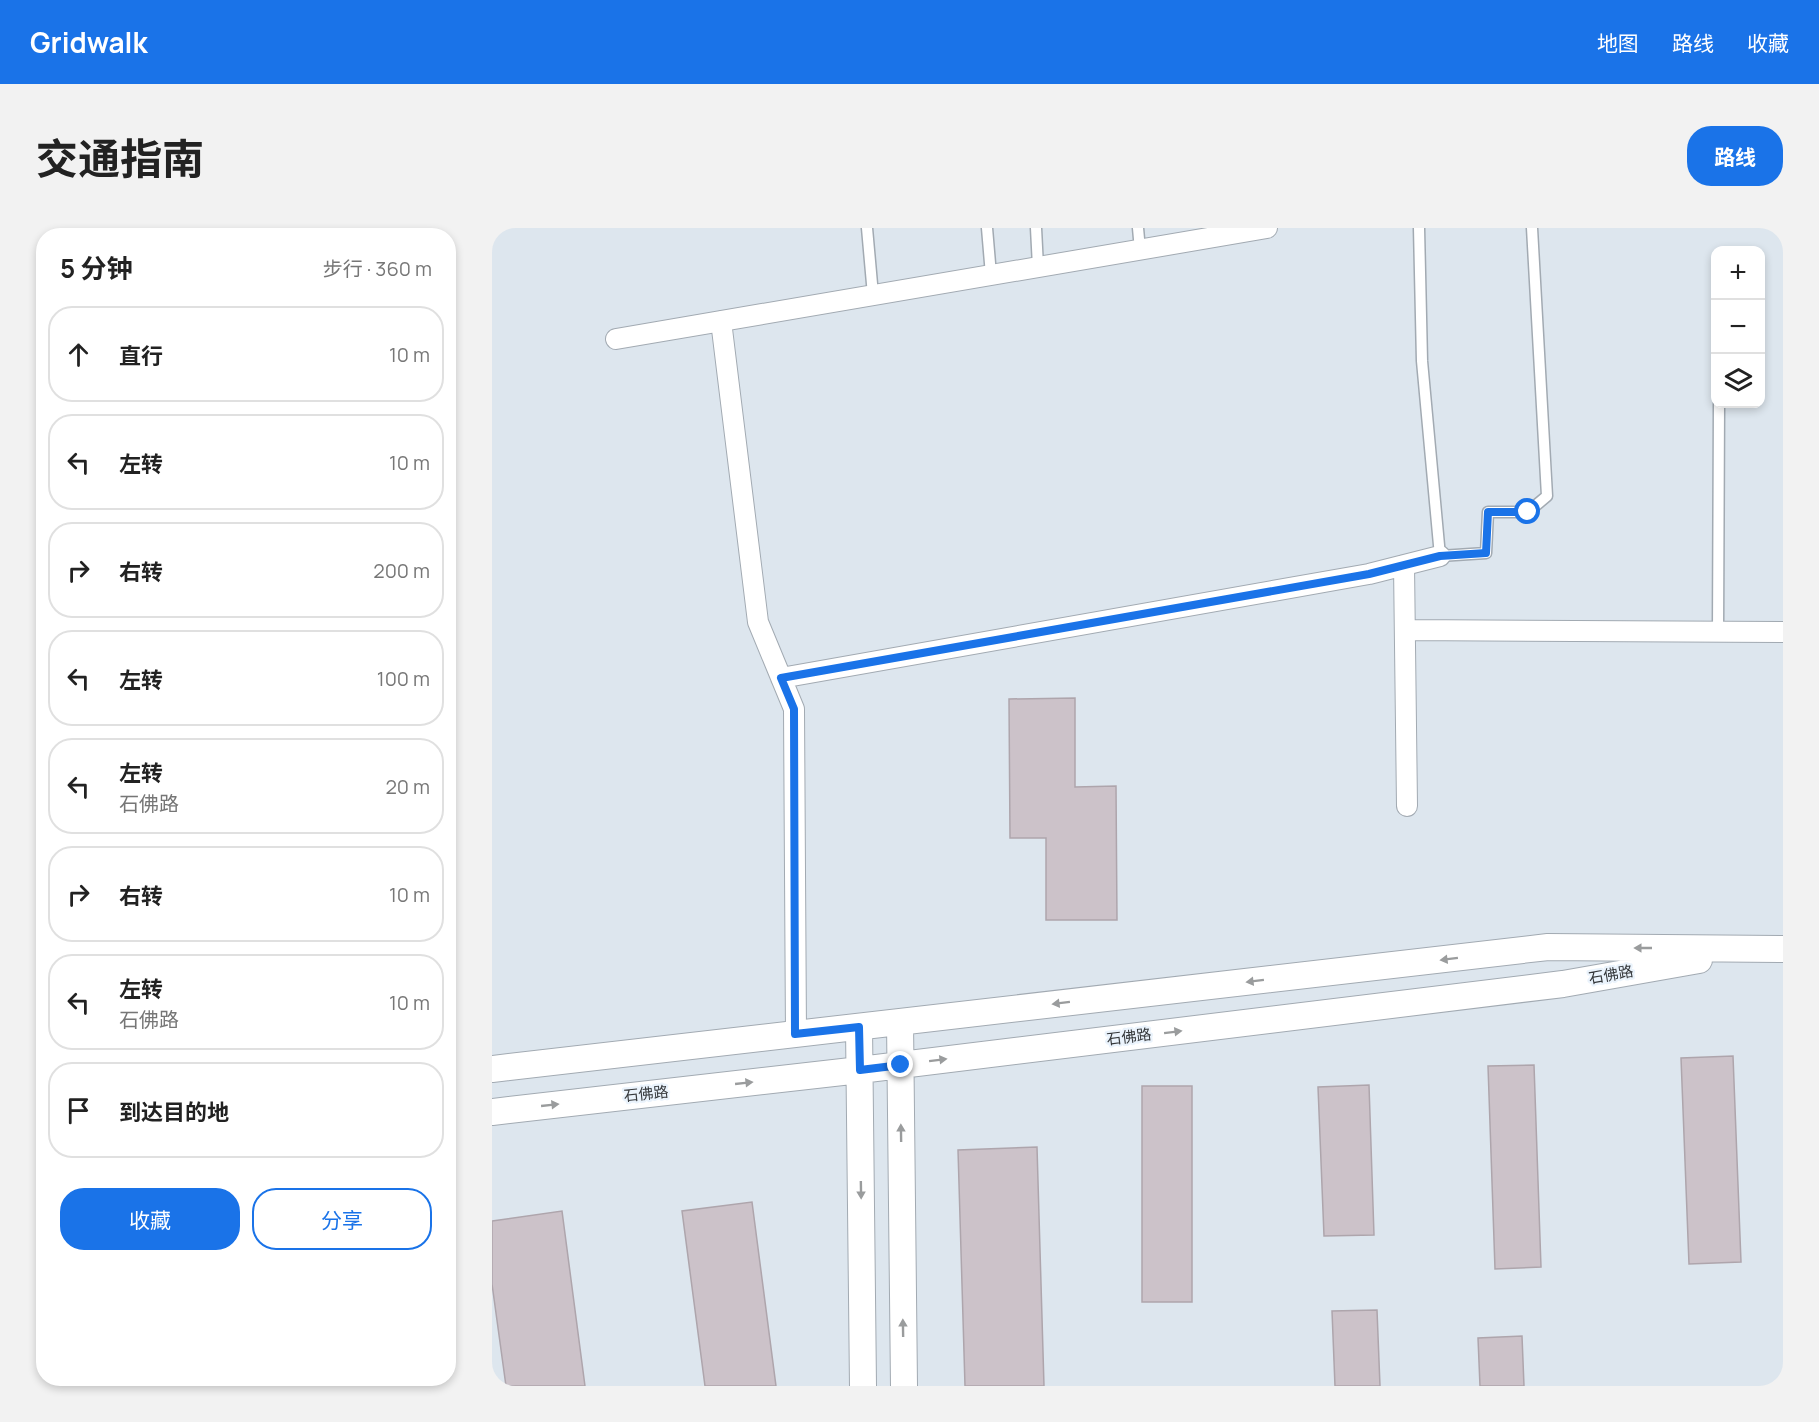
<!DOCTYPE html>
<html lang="zh">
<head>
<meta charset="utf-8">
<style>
  body { margin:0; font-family:Manrope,"Noto Sans SC",sans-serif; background:#f2f2f2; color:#222 }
  .controls { position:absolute; right:18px; top:18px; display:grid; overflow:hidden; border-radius:12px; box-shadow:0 3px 9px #0003 }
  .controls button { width:54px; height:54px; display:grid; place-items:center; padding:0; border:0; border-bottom:2px solid #e0e0e0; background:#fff; color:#222; font:30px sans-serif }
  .stop { position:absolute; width:18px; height:18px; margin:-14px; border:4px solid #1a73e8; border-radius:50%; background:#fff }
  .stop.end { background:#1a73e8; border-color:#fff; box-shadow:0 2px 6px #0008 }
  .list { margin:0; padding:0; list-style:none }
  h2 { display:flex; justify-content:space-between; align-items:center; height:78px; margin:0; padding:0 24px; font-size:26px }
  h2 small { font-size:20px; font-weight:400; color:#767676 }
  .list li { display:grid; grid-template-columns:39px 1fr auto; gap:18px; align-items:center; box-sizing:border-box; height:96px; margin:0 12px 12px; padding:0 12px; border:2px solid #e0e0e0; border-radius:24px }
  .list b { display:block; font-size:22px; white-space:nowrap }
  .list p { margin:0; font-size:20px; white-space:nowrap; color:#767676 }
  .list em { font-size:20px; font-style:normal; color:#767676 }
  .actions { display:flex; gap:12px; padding:18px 24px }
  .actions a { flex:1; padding:14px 0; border:2px solid #1a73e8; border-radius:24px; text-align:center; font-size:21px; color:#1a73e8 }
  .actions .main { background:#1a73e8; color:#fff }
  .icon { flex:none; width:33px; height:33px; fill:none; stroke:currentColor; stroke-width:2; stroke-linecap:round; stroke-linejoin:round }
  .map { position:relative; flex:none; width:1291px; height:1158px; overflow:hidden; border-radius:24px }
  header { display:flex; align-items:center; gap:36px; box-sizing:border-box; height:84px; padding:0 30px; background:#1a73e8; color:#fff }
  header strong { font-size:28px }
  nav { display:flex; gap:33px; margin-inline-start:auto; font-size:21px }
  .intro { display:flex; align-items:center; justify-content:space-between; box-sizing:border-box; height:144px; padding:0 36px }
  h1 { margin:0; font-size:42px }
  .button { padding:15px 27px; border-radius:24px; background:#1a73e8; color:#fff; font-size:21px; font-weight:700 }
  main { display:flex; gap:36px; padding:0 36px }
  aside { flex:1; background:#fff; border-radius:24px; box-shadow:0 3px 9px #0003 }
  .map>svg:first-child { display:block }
</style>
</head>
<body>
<header>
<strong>Gridwalk</strong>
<nav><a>地图</a><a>路线</a><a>收藏</a></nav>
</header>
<div class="intro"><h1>交通指南</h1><a class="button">路线</a></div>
<main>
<aside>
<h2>5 分钟<small>步行 · 360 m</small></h2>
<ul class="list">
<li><svg class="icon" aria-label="ahead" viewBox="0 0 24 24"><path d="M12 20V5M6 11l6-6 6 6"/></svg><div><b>直行</b></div><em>10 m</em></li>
<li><svg class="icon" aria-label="left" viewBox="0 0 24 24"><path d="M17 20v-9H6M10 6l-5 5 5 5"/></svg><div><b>左转</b></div><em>10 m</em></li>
<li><svg class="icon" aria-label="right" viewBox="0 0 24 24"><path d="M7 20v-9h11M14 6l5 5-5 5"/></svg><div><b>右转</b></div><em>200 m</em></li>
<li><svg class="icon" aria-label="left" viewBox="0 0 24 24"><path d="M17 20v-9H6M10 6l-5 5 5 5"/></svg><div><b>左转</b></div><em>100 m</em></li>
<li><svg class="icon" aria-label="left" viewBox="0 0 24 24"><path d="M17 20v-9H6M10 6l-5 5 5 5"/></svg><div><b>左转</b><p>石佛路</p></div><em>20 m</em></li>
<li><svg class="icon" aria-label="right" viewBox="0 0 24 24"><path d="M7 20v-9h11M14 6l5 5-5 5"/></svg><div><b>右转</b></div><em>10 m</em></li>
<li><svg class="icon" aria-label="left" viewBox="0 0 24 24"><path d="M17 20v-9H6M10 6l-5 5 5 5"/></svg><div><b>左转</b><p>石佛路</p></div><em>10 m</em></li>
<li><svg class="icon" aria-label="arrive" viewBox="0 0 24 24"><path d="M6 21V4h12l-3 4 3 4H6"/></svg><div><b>到达目的地</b></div></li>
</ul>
<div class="actions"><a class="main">收藏</a><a>分享</a></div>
</aside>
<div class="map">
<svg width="1291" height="1158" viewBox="0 0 1291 1158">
  <rect width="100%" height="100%" fill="#dde6ee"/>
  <path fill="#ccc2c9" stroke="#aea5ac" stroke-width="1.5" d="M583 470V559L624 558 625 692H554V610H518L517 471Z
    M1241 828 1249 1034 1197 1036 1189 830Z
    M1042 837 1049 1039 1003 1041 996 838Z
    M877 857 882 1007 832 1008 826 859Z
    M650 858H700V1074H650Z
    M545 919 552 1158H473L466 922Z
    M260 974 284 1158H213L190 983Z
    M70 983 93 1158H14L0 1056V993Z
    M885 1082 888 1158H843L840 1083Z
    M1030 1108 1032 1158H988L986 1110Z"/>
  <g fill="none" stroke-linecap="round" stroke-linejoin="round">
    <g stroke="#a2aab2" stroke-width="13">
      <path id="service" d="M375 0 381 67
        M495 0 499 47
        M544 0 546 39
        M646 0 648 22
        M927 0 930 133 948 328 994 325 996 284H1036L1055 268 1040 0
        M1226 404 1227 176"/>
    </g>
    <g stroke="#a2aab2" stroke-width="22">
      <path id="minor" d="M229 93 266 394 302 481 304 806
        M124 111 775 0
        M912 337 915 578
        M913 402 1291 404
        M289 450 877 346 948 328"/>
    </g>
    <g stroke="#a2aab2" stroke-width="28">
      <path id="tertiary" d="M408 794 412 1158
        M367 799 371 1158
        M0 841 1056 719 1291 721
        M0 884 368 842 1071 756 1207 732"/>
    </g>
    <use href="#service" stroke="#fff" stroke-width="10"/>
    <use href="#minor" stroke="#fff" stroke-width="20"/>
    <use href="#tertiary" stroke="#fff" stroke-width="26"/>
  </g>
  <defs><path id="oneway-solid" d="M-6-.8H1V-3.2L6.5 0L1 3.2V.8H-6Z" transform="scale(1.5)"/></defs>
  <g fill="#9a9c9d">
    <use href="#oneway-solid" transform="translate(1151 720) rotate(-180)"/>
    <use href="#oneway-solid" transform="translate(957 731) rotate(173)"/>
    <use href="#oneway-solid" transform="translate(763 753) rotate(173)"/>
    <use href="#oneway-solid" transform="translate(569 775) rotate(173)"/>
    <use href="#oneway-solid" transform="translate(681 804) rotate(-7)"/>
    <use href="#oneway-solid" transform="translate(446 832) rotate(-7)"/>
    <use href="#oneway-solid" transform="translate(252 855) rotate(-6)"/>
    <use href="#oneway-solid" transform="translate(58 877) rotate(-6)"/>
    <use href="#oneway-solid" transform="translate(409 905) rotate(-91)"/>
    <use href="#oneway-solid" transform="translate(369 962) rotate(89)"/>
    <use href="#oneway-solid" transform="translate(411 1100) rotate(-91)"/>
  </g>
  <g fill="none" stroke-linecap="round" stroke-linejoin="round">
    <path stroke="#1a73e8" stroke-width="8" d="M409 837 368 842 367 799 303 806 302 481 289 450 877 346 948 328 994 325 996 284H1036"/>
  </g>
  <g text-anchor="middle" stroke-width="4.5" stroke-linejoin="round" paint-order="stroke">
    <g font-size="15" fill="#35383b" stroke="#eaf3fc">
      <text transform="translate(1119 747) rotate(-10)" y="5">石佛路</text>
      <text transform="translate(637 809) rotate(-7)" y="5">石佛路</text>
      <text transform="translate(154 866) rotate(-6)" y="5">石佛路</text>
    </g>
  </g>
</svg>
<div class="controls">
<button>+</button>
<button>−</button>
<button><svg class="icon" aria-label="layers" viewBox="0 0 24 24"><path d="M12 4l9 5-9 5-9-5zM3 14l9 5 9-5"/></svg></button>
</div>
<div class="stop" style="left:1036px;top:284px"></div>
<div class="stop end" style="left:409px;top:837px"></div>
</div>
</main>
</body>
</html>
